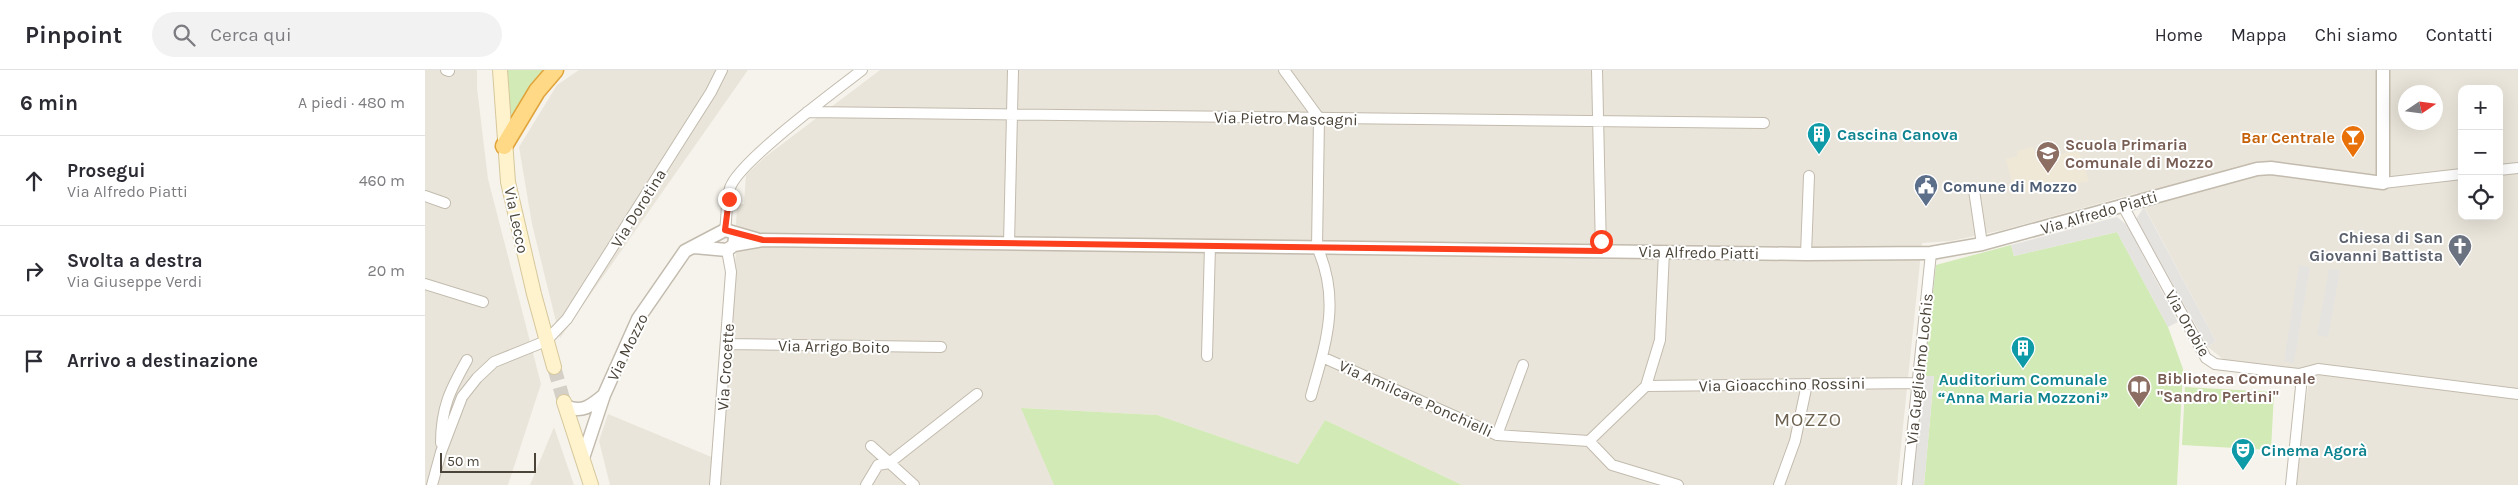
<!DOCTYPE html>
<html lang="it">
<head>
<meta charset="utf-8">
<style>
  body { margin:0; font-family:Karla,sans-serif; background:#f2f2f3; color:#2b2b33 }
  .controls { position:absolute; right:15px; top:15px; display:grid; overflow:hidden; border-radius:10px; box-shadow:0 5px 20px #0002 }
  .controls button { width:45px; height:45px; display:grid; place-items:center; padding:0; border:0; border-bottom:1px solid #e1e1e2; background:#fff; color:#2b2b33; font:25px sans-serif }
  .compass { position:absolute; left:1973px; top:15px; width:45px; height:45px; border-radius:50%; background:#fff; box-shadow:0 5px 20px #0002; rotate:77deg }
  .scale { position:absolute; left:15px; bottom:12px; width:96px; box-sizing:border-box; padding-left:5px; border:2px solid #4b4439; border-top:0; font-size:14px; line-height:18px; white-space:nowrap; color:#4b4439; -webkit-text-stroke:4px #fff; paint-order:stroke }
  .stop { position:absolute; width:15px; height:15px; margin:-11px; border:4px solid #fc3f1d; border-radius:50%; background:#fff }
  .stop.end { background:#fc3f1d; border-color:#fff; box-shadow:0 1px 5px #0008 }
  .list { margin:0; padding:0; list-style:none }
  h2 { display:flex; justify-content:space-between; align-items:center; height:65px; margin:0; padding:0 20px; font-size:21px }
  h2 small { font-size:16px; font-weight:400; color:#7c7c81 }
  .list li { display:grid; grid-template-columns:32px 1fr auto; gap:15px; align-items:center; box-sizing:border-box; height:90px; padding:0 20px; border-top:1px solid #e1e1e2 }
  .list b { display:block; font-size:19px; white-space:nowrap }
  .list p { margin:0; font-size:16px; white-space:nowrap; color:#7c7c81 }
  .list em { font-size:16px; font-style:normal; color:#7c7c81 }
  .icon { flex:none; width:28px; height:28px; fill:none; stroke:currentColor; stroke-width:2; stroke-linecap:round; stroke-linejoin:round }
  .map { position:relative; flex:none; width:2093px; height:415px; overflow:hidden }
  header { display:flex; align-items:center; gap:30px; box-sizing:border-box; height:70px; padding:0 25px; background:#fff; border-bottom:1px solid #e1e1e2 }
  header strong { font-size:24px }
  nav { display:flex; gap:28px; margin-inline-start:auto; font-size:18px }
  .search { width:350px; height:45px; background:#f2f2f3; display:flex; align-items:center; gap:12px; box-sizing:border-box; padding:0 18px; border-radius:28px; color:#7c7c81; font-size:19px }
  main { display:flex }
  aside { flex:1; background:#fff }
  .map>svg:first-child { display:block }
</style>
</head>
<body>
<header>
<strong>Pinpoint</strong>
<div class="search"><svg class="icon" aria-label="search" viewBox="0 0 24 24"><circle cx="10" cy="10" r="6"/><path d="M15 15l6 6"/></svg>Cerca qui</div>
<nav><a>Home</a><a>Mappa</a><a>Chi siamo</a><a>Contatti</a></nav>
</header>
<main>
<aside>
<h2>6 min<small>A piedi · 480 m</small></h2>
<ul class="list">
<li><svg class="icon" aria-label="ahead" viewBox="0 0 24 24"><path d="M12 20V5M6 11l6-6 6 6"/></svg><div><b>Prosegui</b><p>Via Alfredo Piatti</p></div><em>460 m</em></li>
<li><svg class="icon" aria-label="right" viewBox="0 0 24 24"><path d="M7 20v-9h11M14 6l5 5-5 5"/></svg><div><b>Svolta a destra</b><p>Via Giuseppe Verdi</p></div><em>20 m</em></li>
<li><svg class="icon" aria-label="arrive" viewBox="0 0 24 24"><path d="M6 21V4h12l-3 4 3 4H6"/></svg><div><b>Arrivo a destinazione</b></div></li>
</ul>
</aside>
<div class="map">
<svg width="2093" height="415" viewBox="0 0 2093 415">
  <rect width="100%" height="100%" fill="#f6f3ec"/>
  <path fill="#eae5da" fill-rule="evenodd" d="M0 0H52V18L63 109 116 314 83 415H0Z
    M154 0H323L135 268 107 154 94 77 132 15Z
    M455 0H2093V415H1871L1872 383 1885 306 1799 290 1783 277 1791 271 1712 123 1578 160 1526 171 1497 173 1472 415H1037L900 350 873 394 732 345 597 338 629 415H185L174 371 183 344 296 391 311 181 315 156H311L312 134H319L321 105 340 87ZM2037 19H2074V146H2037ZM1980 22H2010V52H1980Z
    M129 357 149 415H105Z"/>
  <path fill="#efe8d6" d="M1608 77 1612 90 1653 80 1664 111 1625 121 1623 117 1594 124 1590 112 1587 113 1581 89 1593 86 1592 81Z"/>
  <path fill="#d2eab5" d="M79 0H124L82 64Z
    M1692 162 1743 257 1758 299 1752 415H1499L1509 306H1499L1511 195 1586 175 1589 186Z
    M1760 317 1849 322 1846 380 1757 375Z
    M596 338 732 345 873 394 900 350 1037 415H629Z"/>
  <path fill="#e5e3e0" d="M1719 137 1791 271 1783 277 1711 149Z
    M1692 147 1702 155 1753 252 1743 257 1692 162 1589 186 1586 175Z
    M1874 195 1885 197 1869 293 1859 291Z
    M1904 199 1915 200 1903 267 1892 265Z
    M1499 306H1509L1499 415H1486Z"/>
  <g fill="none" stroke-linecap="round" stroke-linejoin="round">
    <path stroke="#d4d0c8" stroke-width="14" stroke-dasharray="14 7" stroke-linecap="butt" d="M129 297 139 332"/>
    <g stroke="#c2bbae" stroke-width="12">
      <path id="minor" d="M21 0 24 1
        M859 0 894 48 892 177C916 230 901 273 886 326
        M1172 0 1176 181
        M382 42 1339 53
        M2074 100 2093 98
        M1958 113 2037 104
        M1549 120 1557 174
        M0 126 20 133
        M1698 136 1781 288 1790 294 1874 304 1893 299 2093 324
        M300 160C302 147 301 130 305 118 313 92 411 20 437 0
        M584 174 588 0
        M1381 184 1384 106
        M0 214 58 232
        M302 274 516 277
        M782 286 785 176
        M897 287 1072 365 1164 371 1187 395 1253 415
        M1221 316 1492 313
        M1072 365 1098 295
        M1164 371 1221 316 1235 270 1239 181
        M16 373C16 338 25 320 42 290
        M446 376 489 415
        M7 415 16 382 37 327 52 308 69 292 121 271 142 249 286 22 297 0
        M290 415 306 202 302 180
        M441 415 453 395 464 393 552 324
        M1354 415 1370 371 1382 314
        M1482 415 1506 183
        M1866 415 1876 317 1874 304"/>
    </g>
    <g stroke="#c2bbae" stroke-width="15">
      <path id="tertiary" d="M309 175 338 170 1381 184 1506 183 1557 174 1832 99 1846 98 1958 113V0
        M269 177 302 180 309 175 310 168
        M141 336C157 344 167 335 179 325
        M158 388 179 325 213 249 260 181 300 160 331 169"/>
    </g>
    <g stroke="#d6c79b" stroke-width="16">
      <path id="secondary" d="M75 0 83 112 109 224 129 297
        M139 332 166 415"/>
    </g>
    <g stroke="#e0a43c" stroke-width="19">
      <path id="trunk" d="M79 76 112 21 130 0"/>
    </g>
    <use href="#minor" stroke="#fff" stroke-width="10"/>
    <use href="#tertiary" stroke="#fff" stroke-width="12"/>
    <use href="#secondary" stroke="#fff3cd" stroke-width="14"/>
    <use href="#trunk" stroke="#ffd985" stroke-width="16"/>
  </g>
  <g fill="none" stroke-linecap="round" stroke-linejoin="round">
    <path stroke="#fc3f1d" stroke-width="6" d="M304 129 300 160 338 170 1176 181V171"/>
  </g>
  <defs>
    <g id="building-pin" transform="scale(1.25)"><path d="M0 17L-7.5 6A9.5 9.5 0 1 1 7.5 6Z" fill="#0f9aa8" stroke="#fff"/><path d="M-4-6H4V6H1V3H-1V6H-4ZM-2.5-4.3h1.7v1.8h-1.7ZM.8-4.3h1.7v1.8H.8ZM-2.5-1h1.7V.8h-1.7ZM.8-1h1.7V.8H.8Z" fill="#fff"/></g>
    <g id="bar-pin" transform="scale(1.25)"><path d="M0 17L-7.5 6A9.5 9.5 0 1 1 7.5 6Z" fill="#e8710a" stroke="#fff"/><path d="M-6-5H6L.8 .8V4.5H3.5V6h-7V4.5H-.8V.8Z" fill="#fff"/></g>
    <g id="school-pin" transform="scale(1.25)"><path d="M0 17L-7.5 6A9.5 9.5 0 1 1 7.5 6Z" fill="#8d6e63" stroke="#fff"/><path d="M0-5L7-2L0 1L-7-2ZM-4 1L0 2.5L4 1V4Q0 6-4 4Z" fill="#fff"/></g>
    <g id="civic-pin" transform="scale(1.25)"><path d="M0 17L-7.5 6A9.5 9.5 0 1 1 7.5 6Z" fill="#5c6f8a" stroke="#fff"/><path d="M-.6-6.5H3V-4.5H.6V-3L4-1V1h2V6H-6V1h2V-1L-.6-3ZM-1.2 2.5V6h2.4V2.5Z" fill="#fff"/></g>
    <g id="church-pin" transform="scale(1.25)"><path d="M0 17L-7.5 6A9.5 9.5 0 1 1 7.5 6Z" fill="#6b7280" stroke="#fff"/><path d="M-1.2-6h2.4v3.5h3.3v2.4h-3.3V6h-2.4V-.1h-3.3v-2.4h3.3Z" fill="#fff"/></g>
    <g id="library-pin" transform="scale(1.25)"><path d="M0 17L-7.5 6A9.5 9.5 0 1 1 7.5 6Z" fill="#8d6e63" stroke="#fff"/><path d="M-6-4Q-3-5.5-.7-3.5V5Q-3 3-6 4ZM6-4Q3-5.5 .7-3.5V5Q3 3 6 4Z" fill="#fff"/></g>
    <g id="theatre-pin" transform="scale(1.25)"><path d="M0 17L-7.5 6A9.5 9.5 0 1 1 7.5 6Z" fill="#0f9aa8" stroke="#fff"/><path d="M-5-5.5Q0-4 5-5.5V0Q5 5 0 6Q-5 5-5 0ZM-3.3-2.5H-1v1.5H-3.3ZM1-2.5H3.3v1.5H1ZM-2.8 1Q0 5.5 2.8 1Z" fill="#fff"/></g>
  </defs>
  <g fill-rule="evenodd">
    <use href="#building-pin" x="1394" y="64"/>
    <use href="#bar-pin" x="1928" y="67"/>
    <use href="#school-pin" x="1623" y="83"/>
    <use href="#civic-pin" x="1501" y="116"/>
    <use href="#church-pin" x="2035" y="176"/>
    <use href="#building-pin" x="1598" y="278"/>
    <use href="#library-pin" x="1714" y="317"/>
    <use href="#theatre-pin" x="1818" y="380"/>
  </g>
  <g text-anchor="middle" stroke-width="4" stroke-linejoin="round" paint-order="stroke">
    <g font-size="16" fill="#4b4439" stroke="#fff">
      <text transform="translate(861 48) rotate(1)" y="6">Via Pietro Mascagni</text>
      <text transform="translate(213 138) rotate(-58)" y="6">Via Dorotina</text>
      <text transform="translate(1674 142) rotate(-16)" y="6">Via Alfredo Piatti</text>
      <text transform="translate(92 150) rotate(78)" y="6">Via Lecco</text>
      <text transform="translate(1274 182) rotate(1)" y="6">Via Alfredo Piatti</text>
      <text transform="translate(1763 253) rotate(60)" y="6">Via Orobie</text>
      <text transform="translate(409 276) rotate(1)" y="6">Via Arrigo Boito</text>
      <text transform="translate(202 277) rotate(-64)" y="6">Via Mozzo</text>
      <text transform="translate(300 297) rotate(-86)" y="6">Via Crocette</text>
      <text transform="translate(1494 299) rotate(-84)" y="6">Via Guglielmo Lochis</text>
      <text transform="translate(1357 314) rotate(-1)" y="6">Via Gioacchino Rossini</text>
      <text transform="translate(991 328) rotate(24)" y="6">Via Amilcare Ponchielli</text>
    </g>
    <g font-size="16" font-weight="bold" fill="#0d838f" stroke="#fff" text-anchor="start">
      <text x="1412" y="70">Cascina Canova</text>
      <text x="1598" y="315" text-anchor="middle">Auditorium Comunale<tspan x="1598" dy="18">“Anna Maria Mozzoni”</tspan></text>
      <text x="1836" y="386">Cinema Agorà</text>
    </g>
    <g font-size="16" font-weight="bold" fill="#c56008" stroke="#fff" text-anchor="end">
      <text x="1910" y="73">Bar Centrale</text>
    </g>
    <g font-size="16" font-weight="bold" fill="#785e54" stroke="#fff" text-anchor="start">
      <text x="1640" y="80">Scuola Primaria<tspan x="1640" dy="18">Comunale di Mozzo</tspan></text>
      <text x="1732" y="314">Biblioteca Comunale<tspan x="1732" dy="18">"Sandro Pertini"</tspan></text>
    </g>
    <g font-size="16" font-weight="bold" fill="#4e5e75" stroke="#fff" text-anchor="start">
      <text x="1518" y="122">Comune di Mozzo</text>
    </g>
    <g font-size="16" font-weight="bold" fill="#5b616d" stroke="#fff" text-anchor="end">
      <text x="2018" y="173">Chiesa di San<tspan x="2018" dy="18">Giovanni Battista</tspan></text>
    </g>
    <g font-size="19" letter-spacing="1" fill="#6e6250" stroke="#fff">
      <text x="1383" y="356">MOZZO</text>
    </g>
  </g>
</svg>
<div class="controls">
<button>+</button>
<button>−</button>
<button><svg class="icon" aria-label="locate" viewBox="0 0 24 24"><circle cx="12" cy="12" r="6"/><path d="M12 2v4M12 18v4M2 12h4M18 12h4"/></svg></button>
</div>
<svg class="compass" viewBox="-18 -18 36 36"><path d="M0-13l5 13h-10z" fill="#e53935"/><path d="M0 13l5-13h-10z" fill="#7c7c81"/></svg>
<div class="scale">50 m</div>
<div class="stop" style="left:1176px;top:171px"></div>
<div class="stop end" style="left:304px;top:129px"></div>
</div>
</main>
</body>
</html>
